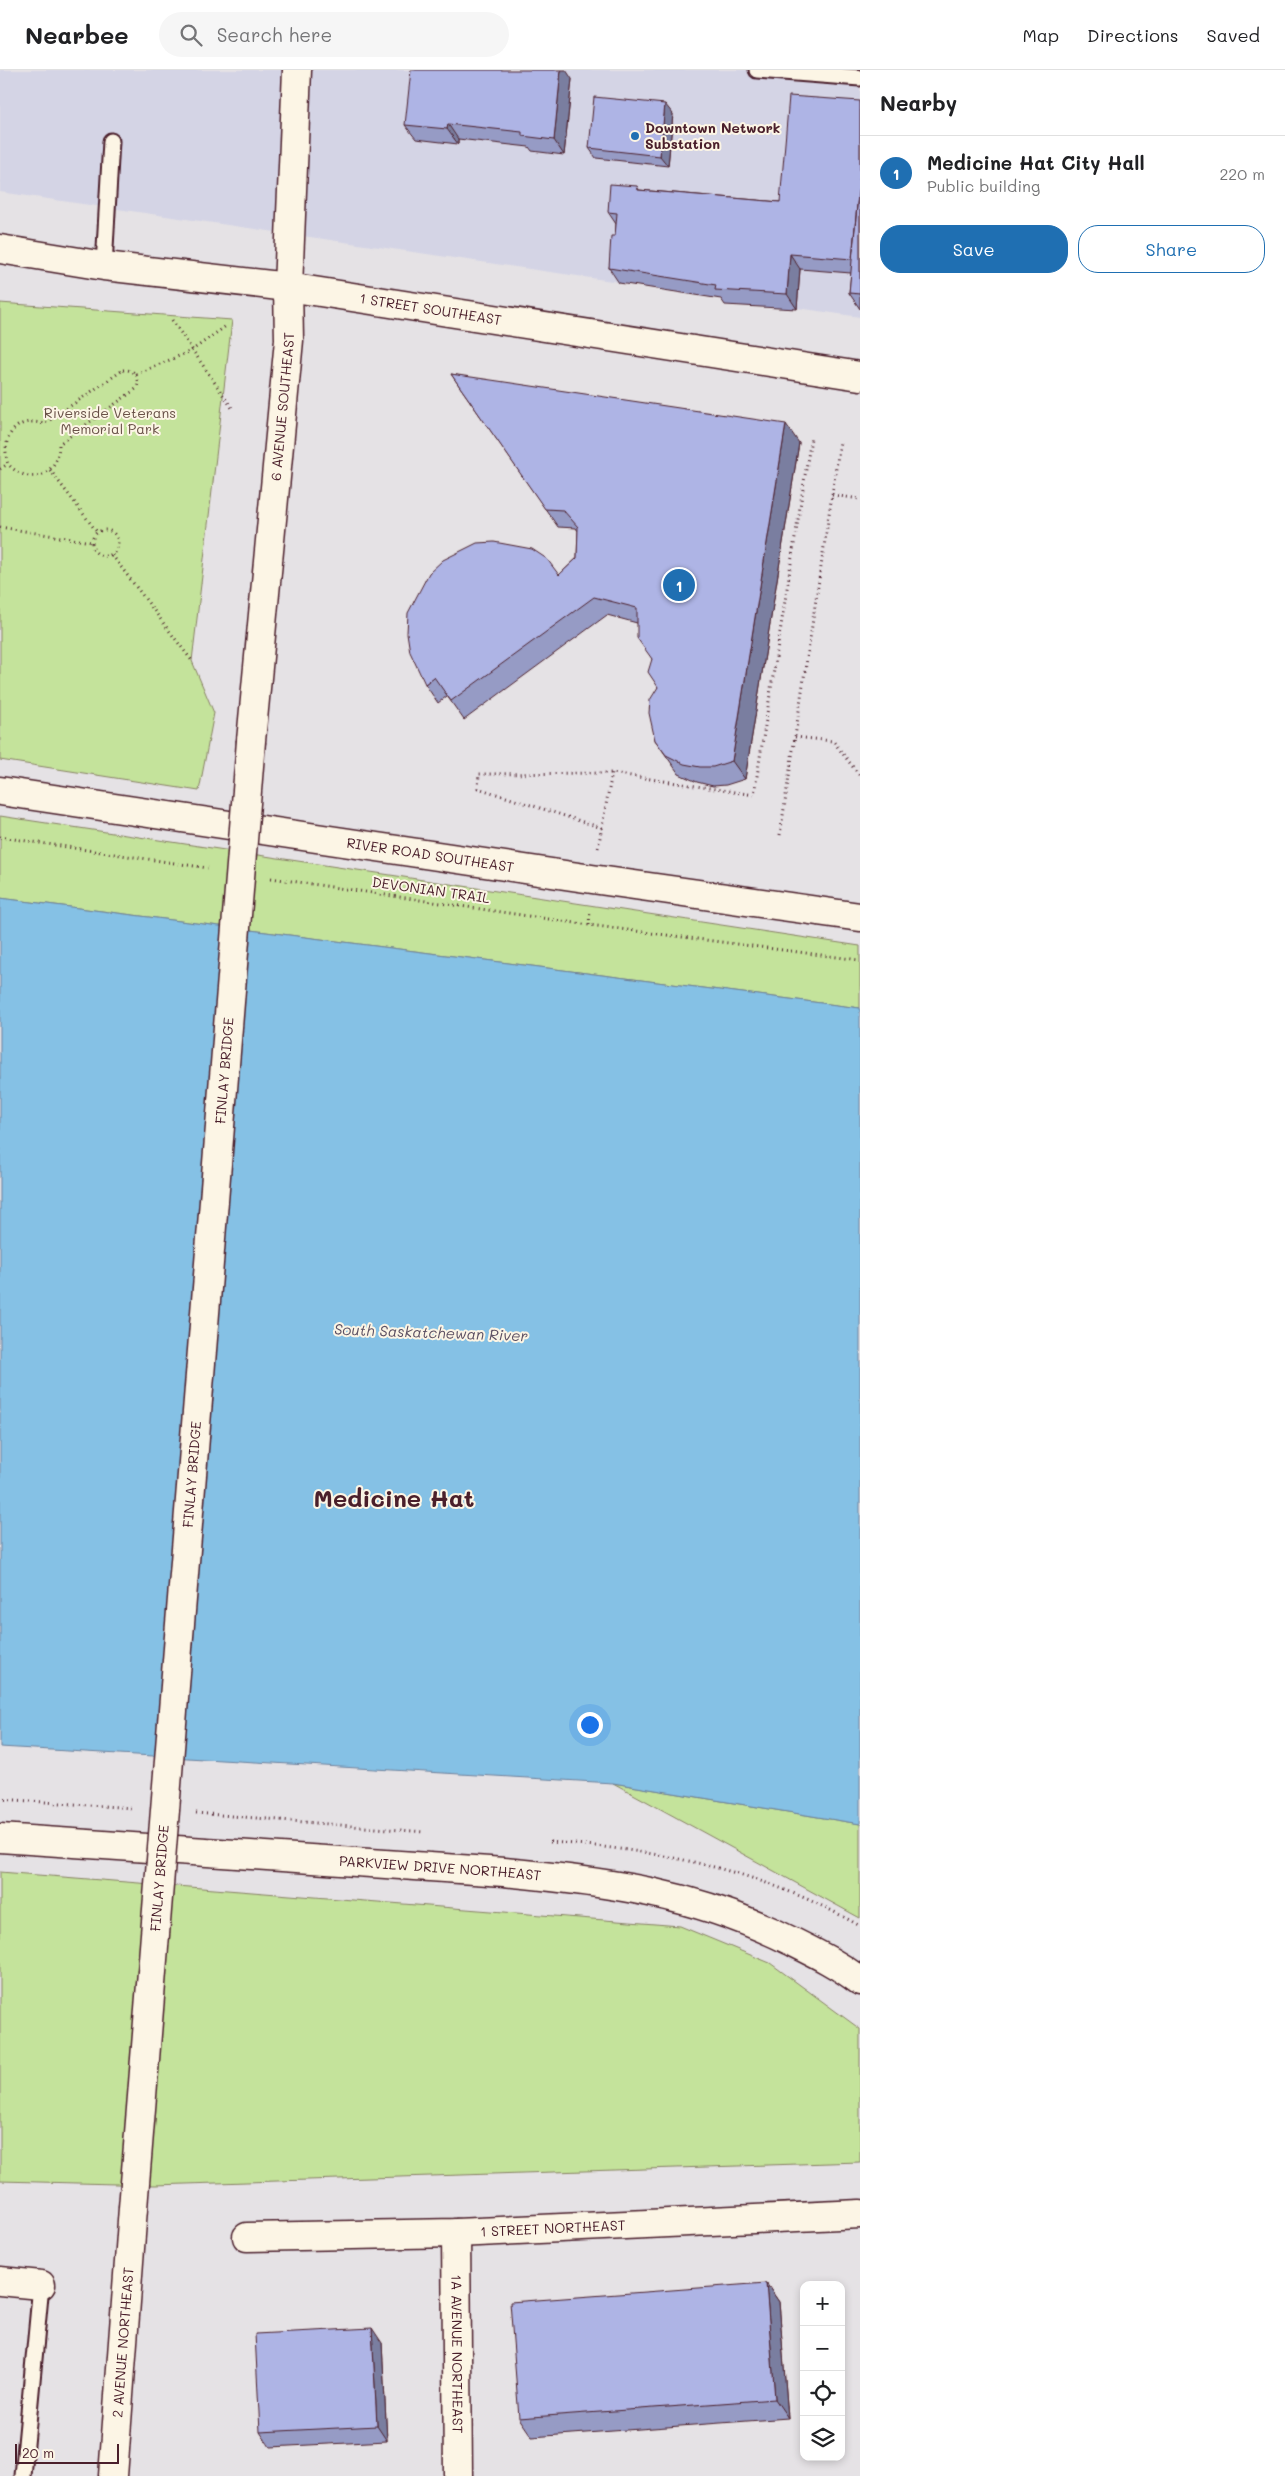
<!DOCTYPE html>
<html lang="en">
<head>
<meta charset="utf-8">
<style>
  body { margin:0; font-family:Mali,sans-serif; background:#f6f6f6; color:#202124 }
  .controls { position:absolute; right:15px; bottom:15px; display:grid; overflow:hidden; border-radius:10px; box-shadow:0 2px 8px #0003 }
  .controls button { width:45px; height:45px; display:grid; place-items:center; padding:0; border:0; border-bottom:1px solid #e0e0e0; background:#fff; color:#202124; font:25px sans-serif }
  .scale { position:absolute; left:15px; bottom:12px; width:104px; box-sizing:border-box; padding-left:5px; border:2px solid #4a1f2b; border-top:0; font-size:14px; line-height:18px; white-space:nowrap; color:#4a1f2b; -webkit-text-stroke:4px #fcf5e5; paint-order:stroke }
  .you { position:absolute; left:589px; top:1654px; width:18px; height:18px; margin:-12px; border:4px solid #fff; border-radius:50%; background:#1a73e8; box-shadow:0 0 0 8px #1a73e833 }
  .badge { display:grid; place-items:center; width:32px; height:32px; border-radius:50%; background:#1f6fb2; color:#fff; font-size:16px; font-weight:700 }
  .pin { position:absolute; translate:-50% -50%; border:2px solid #fff; box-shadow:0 1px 5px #0006 }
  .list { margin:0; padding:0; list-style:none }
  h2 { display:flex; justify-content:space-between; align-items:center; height:65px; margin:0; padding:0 20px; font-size:21px }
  h2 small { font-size:16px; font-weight:400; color:#757577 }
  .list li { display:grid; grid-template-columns:32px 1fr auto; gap:15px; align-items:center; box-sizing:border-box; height:75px; padding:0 20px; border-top:1px solid #e0e0e0 }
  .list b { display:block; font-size:19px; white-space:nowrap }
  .list p { margin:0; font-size:16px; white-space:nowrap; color:#757577 }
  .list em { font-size:16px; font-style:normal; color:#757577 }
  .actions { display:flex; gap:10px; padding:15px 20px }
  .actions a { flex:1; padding:11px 0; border:1px solid #1f6fb2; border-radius:20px; text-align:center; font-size:18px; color:#1f6fb2 }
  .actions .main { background:#1f6fb2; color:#fff }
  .icon { flex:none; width:28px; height:28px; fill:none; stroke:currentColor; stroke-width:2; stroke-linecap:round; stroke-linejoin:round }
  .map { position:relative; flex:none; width:860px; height:2406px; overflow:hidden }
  header { display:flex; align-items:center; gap:30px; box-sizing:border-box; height:70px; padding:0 25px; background:#fff; border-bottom:1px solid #e0e0e0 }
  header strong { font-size:24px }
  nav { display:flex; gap:28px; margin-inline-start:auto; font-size:18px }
  .search { width:350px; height:45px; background:#f6f6f6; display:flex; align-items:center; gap:12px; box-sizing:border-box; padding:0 18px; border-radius:28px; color:#757577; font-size:19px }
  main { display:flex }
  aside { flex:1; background:#fff }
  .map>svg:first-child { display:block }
</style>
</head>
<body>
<header>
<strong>Nearbee</strong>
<div class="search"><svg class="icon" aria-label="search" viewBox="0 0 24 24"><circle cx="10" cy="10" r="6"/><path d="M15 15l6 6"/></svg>Search here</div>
<nav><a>Map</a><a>Directions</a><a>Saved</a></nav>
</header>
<main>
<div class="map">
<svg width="860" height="2406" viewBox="0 0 860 2406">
  <rect width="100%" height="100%" fill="#e5e2e5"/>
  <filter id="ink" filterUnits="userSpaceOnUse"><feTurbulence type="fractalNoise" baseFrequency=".02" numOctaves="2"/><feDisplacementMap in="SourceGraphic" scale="10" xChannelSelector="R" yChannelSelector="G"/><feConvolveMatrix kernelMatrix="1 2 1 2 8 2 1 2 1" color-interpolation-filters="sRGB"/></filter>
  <g filter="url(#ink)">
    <path fill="#d4d4e5" d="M0 0H860V247L0 122Z"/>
    <path fill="#c4e39b" stroke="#878163" d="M0 233 232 250 192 591 214 643 199 721 0 690Z
      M0 746 860 876V938L0 828Z
      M613 1713 860 1754V1848Z
      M0 1802 680 1856 770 1893 860 1959V2092L155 2115 0 2111Z"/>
    <path fill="#85c1e5" stroke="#6d809b" d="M0 828 860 938V1754L613 1713 0 1677Z"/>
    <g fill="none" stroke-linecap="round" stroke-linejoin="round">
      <g stroke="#4a1f2b" stroke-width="19">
        <path id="lane" d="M757 0 860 8
          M104 196 111 71
          M23 2406 41 2215"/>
      </g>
      <g stroke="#4a1f2b" stroke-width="31">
        <g id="street">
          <path id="s1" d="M0 721 592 809 860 847"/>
          <path id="s2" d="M456 2163 458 2406"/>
          <path id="s3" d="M247 2167 456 2163 860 2144"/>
          <path d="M0 2211 41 2215"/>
        </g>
      </g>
      <g stroke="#4a1f2b" stroke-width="31">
        <g id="secondary">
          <path id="s4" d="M251 671 289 270 288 217 297 0"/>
          <path id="s5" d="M0 1768 504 1802C609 1812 695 1823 791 1871 815 1883 838 1894 860 1911"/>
          <path id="s6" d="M113 2406 133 2138"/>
        </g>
      </g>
      <g stroke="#4a1f2b" stroke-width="31">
        <g id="primary">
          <path id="s7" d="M0 179 104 196 288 217 860 306"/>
        </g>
      </g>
      <path stroke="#4a1f2b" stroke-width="3" stroke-dasharray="1 4" stroke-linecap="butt" d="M172 250 232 338
        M123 300C135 299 142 308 136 319L59 374C59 406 29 417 8 394 0 368 16 345 44 354Z
        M136 304 191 281 226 256
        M0 399 8 394
        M50 400 97 462
        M832 425 860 429
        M0 457 91 472
        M92 473a13 13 0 1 1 26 0a13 13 0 1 1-26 0Z
        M112 485 192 591
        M795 667 833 671 860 706
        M602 758 478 718 479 704 612 703 754 725 811 368
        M780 765 840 372
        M0 767 208 798
        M598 778 612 703
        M271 808 589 855 860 890
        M589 855 590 841
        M0 1729 133 1738
        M196 1743 424 1762
        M550 1772C660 1780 763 1800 860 1856"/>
      <use href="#lane" stroke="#fcf5e5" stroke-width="15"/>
      <use href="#street" stroke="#fcf5e5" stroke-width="28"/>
      <use href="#secondary" stroke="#fcf5e5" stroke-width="28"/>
      <use href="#primary" stroke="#fcf5e5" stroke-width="28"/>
      <g stroke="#4a1f2b" stroke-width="31" stroke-linecap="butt">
        <g id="secondary-bridge">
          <path id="s8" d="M133 2138 251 671"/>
        </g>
      </g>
      <use href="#secondary-bridge" stroke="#fcf5e5" stroke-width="28"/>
    </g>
    <path fill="#969bc5" stroke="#4a1f2b" d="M572 9 564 85 532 81 529 77 458 69V74L416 69 405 55Z
      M860 31V239L849 223 851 203 800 199 797 239 725 235 721 229 619 213 609 198 615 166 616 154 608 142 637 116 639 120 780 132Z
      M673 44 668 96 596 88 589 78Z
      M451 304 799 373 745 709 726 715 713 716 697 712 679 704 655 670 658 617 652 589 637 553 607 545 464 650 447 626 438 633 425 614 559 505 577 488 578 461 576 458 558 457Z
      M766 2213 779 2232 788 2348 532 2367 519 2348Z
      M382 2273 387 2371 270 2377 260 2362Z"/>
    <path fill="#7a7ea0" stroke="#4a1f2b" d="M561 0H566L572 9 564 85 554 70Z
      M665 34 673 44 668 96 660 86Z
      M448 54 458 69V74L447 59Z
      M790 184 800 199 797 239 787 224Z
      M786 354 799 373 745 709 732 691Z
      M766 2213 779 2232 788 2348 775 2329Z
      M372 2258 382 2273 387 2371 377 2356Z"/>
    <path fill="#aeb4e5" stroke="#4a1f2b" d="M411 0H561L554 70 522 66V62L448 54 447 59 405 55Z
      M789 26 860 31V103L852 189 790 184 787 224 715 220 716 215 609 198 611 166H615L617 143 608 142 610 114 637 116 638 120 780 132Z
      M594 27 665 34 660 86 589 78Z
      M860 103V224L849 223Z
      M451 304 786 354 732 691 713 697H700L684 694 666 685 655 670 649 643 650 630 658 617 648 602 652 589 637 568V538L594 527 451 631 434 607 425 614 410 582 407 563 408 543 429 503 443 490 477 473 494 472 532 479 547 489 559 505 577 488 578 457 563 440 545 439Z
      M766 2213 775 2329 519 2348 510 2232Z
      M372 2258 377 2356 260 2362 255 2264Z"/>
  </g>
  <circle fill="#1f6fb2" stroke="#fcf5e5" stroke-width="2" cx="635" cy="66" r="5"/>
  <g text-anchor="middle" stroke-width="4" stroke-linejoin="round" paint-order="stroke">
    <g font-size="14" font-weight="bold" fill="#4a1f2b" stroke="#fcf5e5" text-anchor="start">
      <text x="645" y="63">Downtown Network<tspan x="645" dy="16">Substation</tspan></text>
    </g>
    <g font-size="14" fill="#4a1f2b" stroke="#fcf5e5">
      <text dy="5" stroke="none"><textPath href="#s7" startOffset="435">1 STREET SOUTHEAST</textPath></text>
      <text dy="5" stroke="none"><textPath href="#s4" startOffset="336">6 AVENUE SOUTHEAST</textPath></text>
      <text dy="5" stroke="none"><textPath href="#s1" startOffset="435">RIVER ROAD SOUTHEAST</textPath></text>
      <text transform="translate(431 820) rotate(8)" y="5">DEVONIAN TRAIL</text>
      <text dy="5" stroke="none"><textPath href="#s8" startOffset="1141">FINLAY BRIDGE</textPath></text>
      <text dy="5" stroke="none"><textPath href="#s8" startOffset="736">FINLAY BRIDGE</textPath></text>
      <text dy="5" stroke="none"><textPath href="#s5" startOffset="441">PARKVIEW DRIVE NORTHEAST</textPath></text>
      <text dy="5" stroke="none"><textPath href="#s8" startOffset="331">FINLAY BRIDGE</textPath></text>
      <text dy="5" stroke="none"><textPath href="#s3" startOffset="306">1 STREET NORTHEAST</textPath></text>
      <text dy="5" stroke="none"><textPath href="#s6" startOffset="134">2 AVENUE NORTHEAST</textPath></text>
      <text dy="5" stroke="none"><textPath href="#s2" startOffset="121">1A AVENUE NORTHEAST</textPath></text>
    </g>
    <g font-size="14" fill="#685047" stroke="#fcf5e5">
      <text x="110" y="348">Riverside Veterans<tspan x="110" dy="16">Memorial Park</tspan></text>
    </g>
    <g font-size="15" font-style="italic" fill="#5c5063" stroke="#fcf5e5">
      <text transform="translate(431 1263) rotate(2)" y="5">South Saskatchewan River</text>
    </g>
    <g font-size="24" font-weight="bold" fill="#4a1f2b" stroke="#fcf5e5">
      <text x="394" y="1437">Medicine Hat</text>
    </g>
  </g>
</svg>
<div class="controls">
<button>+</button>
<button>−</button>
<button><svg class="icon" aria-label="locate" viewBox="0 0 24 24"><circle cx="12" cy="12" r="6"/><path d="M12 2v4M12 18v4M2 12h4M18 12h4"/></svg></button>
<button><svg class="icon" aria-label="layers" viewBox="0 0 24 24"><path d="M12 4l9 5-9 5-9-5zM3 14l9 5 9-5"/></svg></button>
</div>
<div class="scale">20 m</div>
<div class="you"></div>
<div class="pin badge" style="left:679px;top:515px">1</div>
</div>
<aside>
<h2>Nearby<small></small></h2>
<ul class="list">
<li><span class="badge">1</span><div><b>Medicine Hat City Hall</b><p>Public building</p></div><em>220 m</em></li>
</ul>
<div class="actions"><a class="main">Save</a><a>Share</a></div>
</aside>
</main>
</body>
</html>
